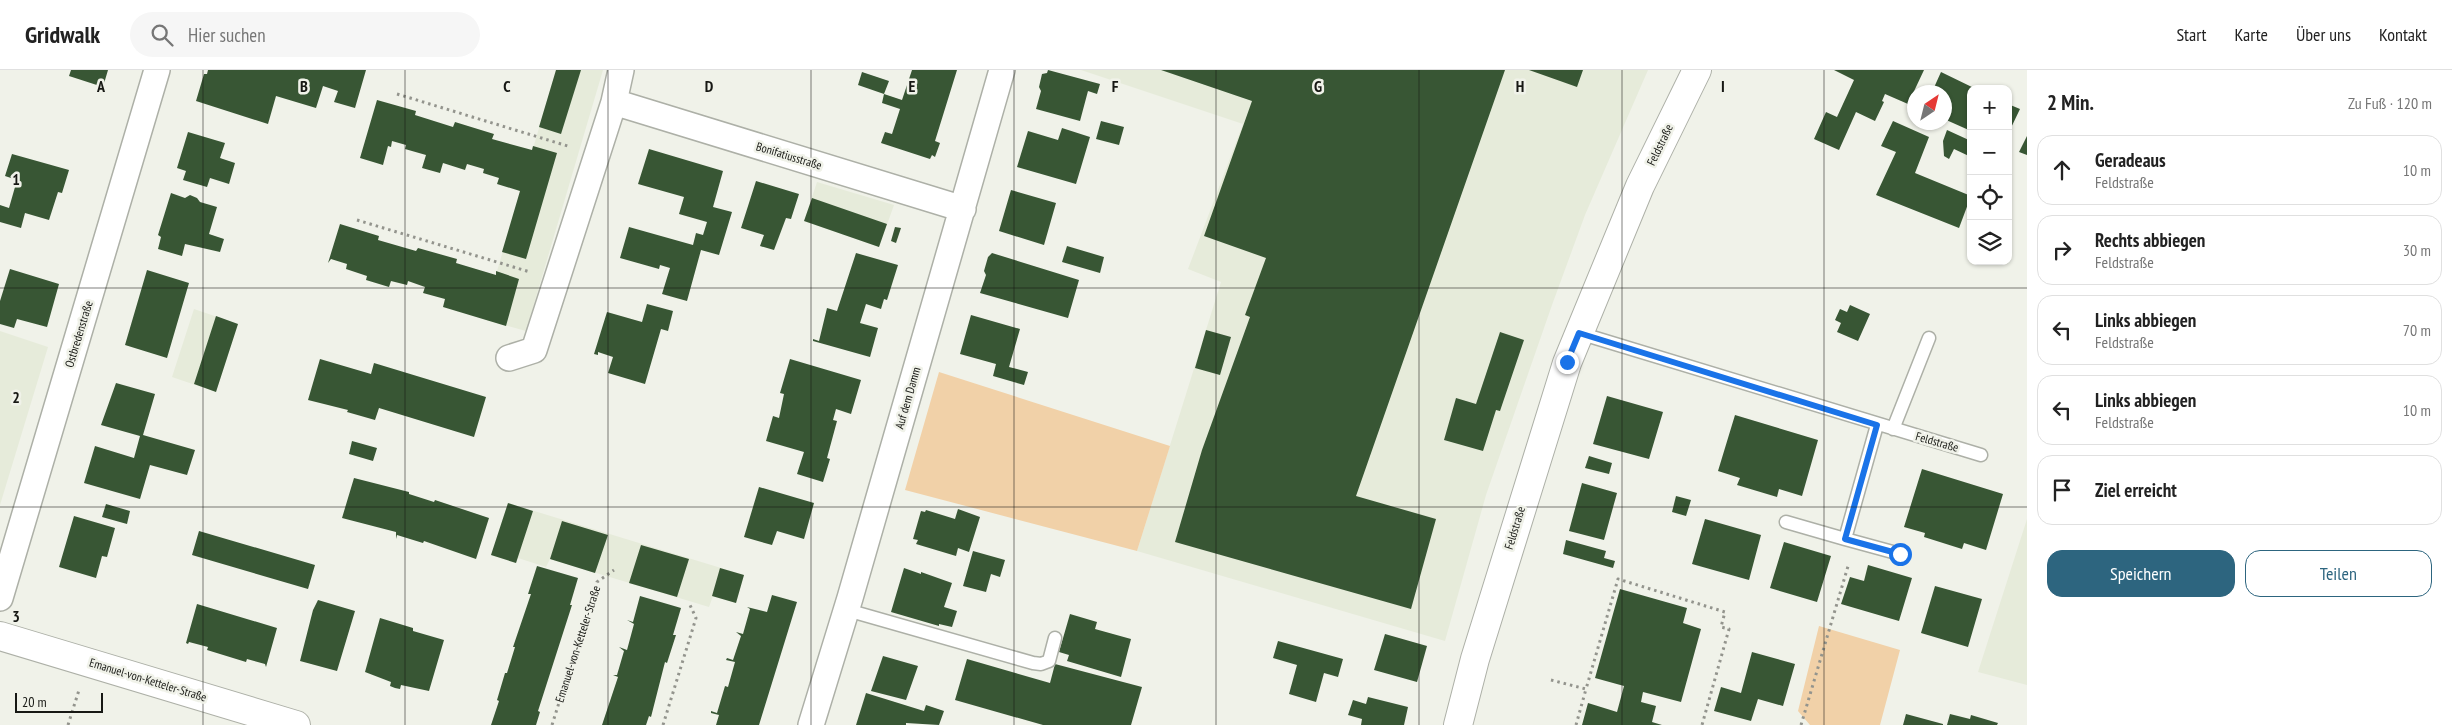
<!DOCTYPE html>
<html lang="de">
<head>
<meta charset="utf-8">
<style>
  body { margin:0; font-family:"PT Sans Narrow",sans-serif; background:#f6f6f6; color:#222 }
  .controls { position:absolute; right:15px; top:15px; display:grid; overflow:hidden; border-radius:10px; box-shadow:0 1px 4px #0004 }
  .controls button { width:45px; height:45px; display:grid; place-items:center; padding:0; border:0; border-bottom:1px solid #e0e0e0; background:#fff; color:#222; font:25px sans-serif }
  .compass { position:absolute; left:1907px; top:15px; width:45px; height:45px; border-radius:50%; background:#fff; box-shadow:0 1px 4px #0004; rotate:35deg }
  .scale { position:absolute; left:15px; bottom:12px; width:88px; box-sizing:border-box; padding-left:5px; border:2px solid #171814; border-top:0; font-size:14px; line-height:18px; white-space:nowrap; color:#171814; -webkit-text-stroke:4px #f0f2e9; paint-order:stroke }
  .stop { position:absolute; width:15px; height:15px; margin:-11px; border:4px solid #1a73e8; border-radius:50%; background:#fff }
  .stop.end { background:#1a73e8; border-color:#fff; box-shadow:0 1px 5px #0008 }
  .list { margin:0; padding:0; list-style:none }
  h2 { display:flex; justify-content:space-between; align-items:center; height:65px; margin:0; padding:0 20px; font-size:21px }
  h2 small { font-size:16px; font-weight:400; color:#767676 }
  .list li { display:grid; grid-template-columns:32px 1fr auto; gap:15px; align-items:center; box-sizing:border-box; height:70px; margin:0 10px 10px; padding:0 10px; border:1px solid #e0e0e0; border-radius:15px }
  .list b { display:block; font-size:19px; white-space:nowrap }
  .list p { margin:0; font-size:16px; white-space:nowrap; color:#767676 }
  .list em { font-size:16px; font-style:normal; color:#767676 }
  .actions { display:flex; gap:10px; padding:15px 20px }
  .actions a { flex:1; padding:11px 0; border:1px solid #2d657f; border-radius:15px; text-align:center; font-size:18px; color:#2d657f }
  .actions .main { background:#2d657f; color:#fff }
  .icon { flex:none; width:28px; height:28px; fill:none; stroke:currentColor; stroke-width:2; stroke-linecap:round; stroke-linejoin:round }
  .map { position:relative; flex:none; width:2027px; height:655px; overflow:hidden }
  header { display:flex; align-items:center; gap:30px; box-sizing:border-box; height:70px; padding:0 25px; background:#fff; border-bottom:1px solid #e0e0e0 }
  header strong { font-size:24px }
  nav { display:flex; gap:28px; margin-inline-start:auto; font-size:18px }
  .search { width:350px; height:45px; background:#f6f6f6; display:flex; align-items:center; gap:12px; box-sizing:border-box; padding:0 18px; border-radius:28px; color:#767676; font-size:19px }
  main { display:flex }
  aside { flex:1; background:#fff }
  .map>svg:first-child { display:block }
</style>
</head>
<body>
<header>
<strong>Gridwalk</strong>
<div class="search"><svg class="icon" aria-label="search" viewBox="0 0 24 24"><circle cx="10" cy="10" r="6"/><path d="M15 15l6 6"/></svg>Hier suchen</div>
<nav><a>Start</a><a>Karte</a><a>Über uns</a><a>Kontakt</a></nav>
</header>
<main>
<div class="map">
<svg width="2027" height="655" viewBox="0 0 2027 655">
  <rect width="100%" height="100%" fill="#f0f2e9"/>
  <path fill="#e6ebda" d="M556 0H603L526 261 483 249Z
    M1081 0H1648L1585 145 1552 235 1486 425 1445 571 1137 481 1221 212 1188 199 1243 54Z
    M817 112 894 135 879 177 804 151Z
    M194 239 238 254 216 322 172 307Z
    M0 261 48 277 0 435Z
    M508 433 744 505 736 533 713 526 709 537 550 489 546 497 518 488 516 493 491 485Z
    M2027 449V615L1978 602Z"/>
  <path fill="#f1d1a8" d="M939 302 1170 376 1137 481 905 420Z
    M1819 556 1900 580 1880 655H1810L1798 641Z"/>
  <path fill="#385634" d="M71 0H108L103 17 69 6Z
    M208 0H366L355 38 334 32 338 21 323 16 316 38 276 26 268 54 196 31 204 4H207Z
    M556 0H581L561 64 539 57Z
    M912 0H957L935 71 940 73 935 87 932 85 930 89 881 73 885 62 892 64 900 39 882 33 884 24 902 30Z
    M1048 0 1100 14 1097 24 1088 21 1080 51 1036 39 1041 21 1039 17 1042 4 1047 3Z
    M1161 0H1505L1356 426 1436 449 1411 539 1175 472 1202 380 1250 247 1245 245 1266 188 1204 166 1252 31Z
    M1529 0H1583L1577 17Z
    M1834 0H1924L1908 34 1885 24 1882 31 1884 32 1875 51 1856 42 1839 80 1814 69 1826 42 1837 47 1854 10Z
    M862 2 889 11 884 24 858 15Z
    M1941 2 1976 19H1971V61L1944 49V22H1932Z
    M377 30 416 41 415 45 453 57 455 52 494 64 492 69 532 80 533 76 557 83 526 189 502 182 520 121 497 114 499 108 483 103 484 99 467 94 465 100 443 93 440 103 422 98 426 85 405 79 406 75 392 71 391 77 388 76 383 95 360 88Z
    M2008 34 2020 39 2008 64Z
    M1101 51 1124 57 1119 75 1096 69Z
    M1893 51 1929 67 1915 103 1971 126 1959 158 1876 125 1896 82 1881 76Z
    M1062 58 1090 67 1076 114 1017 97 1028 61 1058 70Z
    M1947 60 1971 71V87L1954 79 1949 89 1944 86 1943 71Z
    M188 62 225 73 220 88 235 93 229 114 210 108 207 117 183 110 186 101 177 98Z
    M2027 66V85L2019 82Z
    M649 79 723 101 713 137 732 142 719 185 701 180 687 231 662 224 670 198 660 195 659 199 620 188 629 157 693 175 696 163 703 165 707 152 679 144 684 127 638 114Z
    M12 84 69 100 62 123 58 122 49 150 25 143 21 158 0 152V135L9 138 17 110 5 106Z
    M756 111 799 124 791 149 786 148 774 180 760 176 764 165 741 158Z
    M1011 120 1056 133 1044 175 999 161Z
    M171 123 185 128 190 125 197 128 200 132 217 137 209 164 224 169 220 182 185 174 182 186 158 179 161 167 158 165Z
    M812 128 887 154 879 177 804 151Z
    M340 154 379 166 378 170 416 181 418 178 457 189 456 193 496 205V201L519 209 506 256 443 237 445 229 423 223 425 217 408 211 407 215 391 211 389 217 366 210 367 206 346 199 347 194 331 189 328 193Z
    M895 157 901 158 896 173 891 171Z
    M1067 176 1104 187 1100 203 1062 192Z
    M856 183 898 195 887 230 884 229 881 239 866 234 860 253 878 258 870 287 813 271V269L819 271 827 238 837 241Z
    M992 183 1079 210 1068 248 980 223 986 205 984 201 988 187Z
    M10 199 59 214 47 257 17 249 14 258 0 254V231Z
    M147 200 189 213 167 288 125 275Z
    M647 234 673 241 668 261 661 259 645 314 608 303 613 287 598 282V285L594 284 607 242 642 252Z
    M1850 235 1870 244 1858 271 1837 262 1841 253 1835 250 1840 239 1847 242Z
    M971 245 1020 259 1009 297 1028 302 1024 315 993 306 996 294 960 284Z
    M216 246 238 254 216 322 194 314Z
    M1206 260 1231 267 1220 305 1195 298Z
    M1500 262 1524 270 1500 341 1496 340 1483 381 1444 370 1456 328 1476 334Z
    M320 289 371 304 374 293 486 327 474 367 379 338 375 350 347 342 348 340 308 330Z
    M790 289 861 310 851 344 836 339 833 350 837 351 827 388 830 389 823 412 797 404 804 382 766 371 773 346 779 348 784 324 780 323Z
    M116 313 155 324 143 365 195 380 187 405 150 395 140 429 84 413 95 376 134 388 140 366 101 355Z
    M1607 326 1663 342 1649 389 1593 374Z
    M1735 345 1818 370 1802 426 1779 419 1777 427 1737 415 1740 408 1718 401Z
    M352 371 377 378 373 391 349 384Z
    M1589 386 1612 393 1609 404 1585 398Z
    M1922 399 2003 424 1986 480 1964 473 1962 479 1924 467 1925 463 1904 457Z
    M354 408 409 422V424L434 432 435 430 489 448 476 489 424 471 423 473 397 465 396 469V462L342 448Z
    M1582 413 1617 423 1604 470 1569 461Z
    M759 417 814 433 804 469 777 461 772 475 744 467Z
    M1676 426 1691 430 1686 446 1672 442Z
    M508 433 533 441 516 493 491 485Z
    M106 434 130 441 127 454 102 447Z
    M958 439 980 447 969 482 958 478 956 486 916 474 918 470 913 469 921 441 925 442 926 440 955 449Z
    M74 446 115 458 107 487 102 486 96 508 59 497Z
    M1705 449 1761 465 1749 510 1692 494Z
    M562 451 608 465 595 503 550 489Z
    M199 461 315 495 308 519 192 485Z
    M1566 470 1606 481 1604 488 1615 491 1613 498 1563 484Z
    M1784 472 1831 486 1817 532 1770 518Z
    M641 475 689 489 677 527 629 513Z
    M973 481 1005 490 1000 507 991 504 986 522 963 516Z
    M1868 495 1912 508 1899 551 1841 534 1850 507 1864 511Z
    M537 496 578 508 570 535H572L538 641 540 642 536 655H491L499 631 497 630 505 603H507L515 577H513L531 524H528Z
    M720 498 744 505 736 533 712 526Z
    M904 498 921 504V502L952 513 944 537 957 541 952 557 939 554V556L891 542Z
    M1935 516 1982 529 1968 577 1921 563Z
    M1620 519 1687 538 1683 553 1701 559 1681 632 1643 622 1641 632 1656 636 1652 652 1662 655H1582L1588 633 1617 642 1624 616 1595 608Z
    M772 525 797 532 759 655H716L719 645 711 643V641L717 643 725 616 728 617 735 592 726 590 727 588 733 590 741 566 736 562 743 564 750 539 747 537 767 542Z
    M640 526 681 538 673 565H676L667 593 665 592 651 647 649 646 646 655H602L618 607 613 605H617L624 581 619 577 627 580 634 554 627 550 633 552Z
    M318 530 355 541 337 601 300 591 313 540Z
    M197 534 277 558 266 597 265 594 247 589 246 592 207 580 208 577 189 572 188 574 186 573Z
    M1070 544 1097 552 1095 559 1131 569 1121 607 1067 591 1069 585 1059 582Z
    M380 548 413 558V561L444 570 429 621 401 615 400 619 395 618 390 616 391 612 365 602Z
    M1385 564 1427 576 1417 612 1374 600Z
    M1278 571 1343 589 1338 607 1324 603 1316 632 1289 624 1297 595 1273 588Z
    M1752 582 1795 594 1783 636 1758 629 1751 651 1714 641 1721 617 1741 623Z
    M883 586 918 596 906 630 871 621Z
    M967 589 1050 613 1055 594 1142 617 1131 655H1043L955 630Z
    M866 623 924 641 926 635 944 641 939 655 906 653V655H856Z
    M1368 627 1408 637 1404 655H1361L1362 649 1348 645 1353 630 1366 634Z
    M1906 644 1943 654V655H1903Z
    M1950 644 1970 649 1971 645 1998 653 1997 655H1947Z"/>
  <g fill="none" stroke-linecap="round" stroke-linejoin="round">
    <g stroke="#adb0a7" stroke-width="15">
      <path id="service" d="M1579 263 1981 385
        M1877 355 1845 469 1900 484
        M1893 359 1929 268
        M1786 452 1845 469
        M847 540 1033 593 1041 594 1049 591 1055 568"/>
    </g>
    <g stroke="#adb0a7" stroke-width="28">
      <path id="minor" d="M614 32 621 0
        M509 288 534 280 614 32 963 139
        M0 528 157 0
        M811 655 850 528 1002 0"/>
    </g>
    <g stroke="#adb0a7" stroke-width="30">
      <path id="secondary" d="M0 566 296 655
        M1458 655 1475 589 1567 293 1640 116 1697 0"/>
    </g>
    <path stroke="#93948d" stroke-width="3" stroke-dasharray="2.5 4" stroke-linecap="butt" d="M397 24 571 77
      M357 150 530 202
      M1551 610 1586 619 1618 509 1725 542 1721 557 1729 559 1702 655
      M68 655 79 620
      M552 655 597 512 614 500
      M663 655 696 548 690 535
      M1576 655 1586 619
      M1801 655 1849 493"/>
    <use href="#service" stroke="#fff" stroke-width="12"/>
    <use href="#minor" stroke="#fff" stroke-width="25"/>
    <use href="#secondary" stroke="#fff" stroke-width="28"/>
  </g>
  <g fill="none" stroke-linecap="round" stroke-linejoin="round">
    <path stroke="#1a73e8" stroke-width="6" d="M1567 292 1579 263 1877 355 1845 469 1900 484"/>
  </g>
  <path fill="none" stroke="#171814" stroke-width="1" stroke-opacity="0.55" d="M203 0V655M405 0V655M608 0V655M811 0V655M1014 0V655M1216 0V655M1419 0V655M1622 0V655M1824 0V655M0 218H2027M0 437H2027"/>
  <g text-anchor="middle" stroke-width="5" stroke-linejoin="round" paint-order="stroke">
    <g font-size="12" fill="#171814" stroke="#f0f2e9">
      <text transform="translate(1660 75) rotate(-64)" y="4">Feldstraße</text>
      <text transform="translate(789 86) rotate(17)" y="4">Bonifatiusstraße</text>
      <text transform="translate(79 264) rotate(-73)" y="4">Ostbredenstraße</text>
      <text transform="translate(908 328) rotate(-74)" y="4">Auf dem Damm</text>
      <text transform="translate(1937 372) rotate(16)" y="4">Feldstraße</text>
      <text transform="translate(1515 458) rotate(-73)" y="4">Feldstraße</text>
      <text transform="translate(578 574) rotate(-72)" y="4">Emanuel-von-Ketteler-Straße</text>
      <text transform="translate(148 610) rotate(17)" y="4">Emanuel-von-Ketteler-Straße</text>
    </g>
  </g>
  <g font-size="16" text-anchor="middle" font-weight="bold" fill="#171814" stroke="#f0f2e9" stroke-width="5" stroke-linejoin="round" paint-order="stroke">
    <text x="101" y="22">A</text>
    <text x="304" y="22">B</text>
    <text x="507" y="22">C</text>
    <text x="709" y="22">D</text>
    <text x="912" y="22">E</text>
    <text x="1115" y="22">F</text>
    <text x="1318" y="22">G</text>
    <text x="1520" y="22">H</text>
    <text x="1723" y="22">I</text>
    <text x="16" y="115">1</text>
    <text x="16" y="333">2</text>
    <text x="16" y="552">3</text>
  </g>
</svg>
<div class="controls">
<button>+</button>
<button>−</button>
<button><svg class="icon" aria-label="locate" viewBox="0 0 24 24"><circle cx="12" cy="12" r="6"/><path d="M12 2v4M12 18v4M2 12h4M18 12h4"/></svg></button>
<button><svg class="icon" aria-label="layers" viewBox="0 0 24 24"><path d="M12 4l9 5-9 5-9-5zM3 14l9 5 9-5"/></svg></button>
</div>
<svg class="compass" viewBox="-18 -18 36 36"><path d="M0-13l5 13h-10z" fill="#e53935"/><path d="M0 13l5-13h-10z" fill="#767676"/></svg>
<div class="scale">20 m</div>
<div class="stop" style="left:1900px;top:484px"></div>
<div class="stop end" style="left:1567px;top:292px"></div>
</div>
<aside>
<h2>2 Min.<small>Zu Fuß · 120 m</small></h2>
<ul class="list">
<li><svg class="icon" aria-label="ahead" viewBox="0 0 24 24"><path d="M12 20V5M6 11l6-6 6 6"/></svg><div><b>Geradeaus</b><p>Feldstraße</p></div><em>10 m</em></li>
<li><svg class="icon" aria-label="right" viewBox="0 0 24 24"><path d="M7 20v-9h11M14 6l5 5-5 5"/></svg><div><b>Rechts abbiegen</b><p>Feldstraße</p></div><em>30 m</em></li>
<li><svg class="icon" aria-label="left" viewBox="0 0 24 24"><path d="M17 20v-9H6M10 6l-5 5 5 5"/></svg><div><b>Links abbiegen</b><p>Feldstraße</p></div><em>70 m</em></li>
<li><svg class="icon" aria-label="left" viewBox="0 0 24 24"><path d="M17 20v-9H6M10 6l-5 5 5 5"/></svg><div><b>Links abbiegen</b><p>Feldstraße</p></div><em>10 m</em></li>
<li><svg class="icon" aria-label="arrive" viewBox="0 0 24 24"><path d="M6 21V4h12l-3 4 3 4H6"/></svg><div><b>Ziel erreicht</b></div></li>
</ul>
<div class="actions"><a class="main">Speichern</a><a>Teilen</a></div>
</aside>
</main>
</body>
</html>
